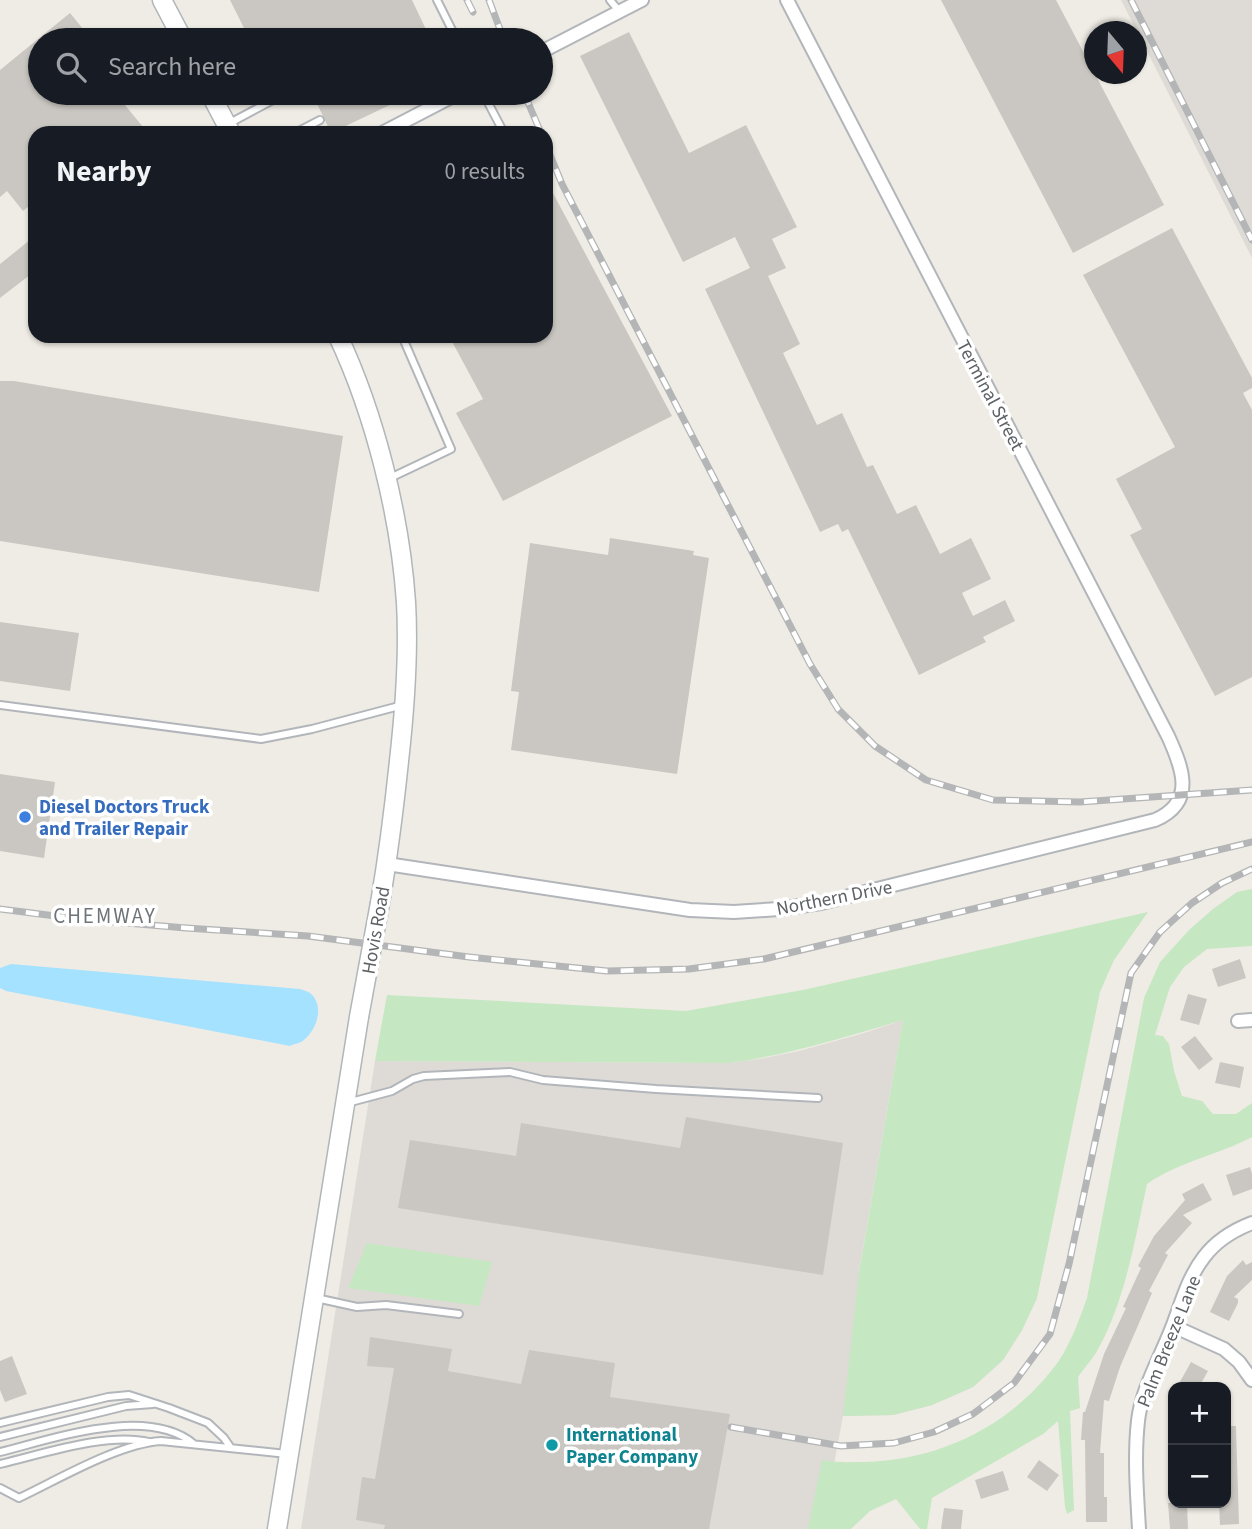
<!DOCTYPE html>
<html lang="en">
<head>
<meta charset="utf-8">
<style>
  body { margin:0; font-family:"Source Sans 3",sans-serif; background:#242831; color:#f1f3f6 }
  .controls { position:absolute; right:21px; bottom:21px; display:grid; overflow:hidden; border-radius:14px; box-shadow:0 2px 5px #0004 }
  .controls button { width:63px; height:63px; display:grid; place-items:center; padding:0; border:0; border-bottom:2px solid #363941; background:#171b24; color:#f1f3f6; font:35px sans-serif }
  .compass { position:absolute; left:1084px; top:21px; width:63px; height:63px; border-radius:50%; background:#171b24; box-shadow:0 2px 5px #0004; rotate:161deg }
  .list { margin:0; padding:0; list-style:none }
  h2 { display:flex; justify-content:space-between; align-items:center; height:91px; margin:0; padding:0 28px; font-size:30px }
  h2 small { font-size:23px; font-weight:400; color:#9ea1a6 }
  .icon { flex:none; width:38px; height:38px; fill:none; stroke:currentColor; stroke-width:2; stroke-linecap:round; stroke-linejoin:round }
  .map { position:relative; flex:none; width:1252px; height:1529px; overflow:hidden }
  .search { position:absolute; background:#171b24; box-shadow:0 2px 5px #0004; left:28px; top:28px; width:525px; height:77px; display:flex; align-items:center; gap:18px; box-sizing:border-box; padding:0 24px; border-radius:38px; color:#9ea1a6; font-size:26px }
  .panel { position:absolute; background:#171b24; box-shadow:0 2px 5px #0004; left:28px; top:126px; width:525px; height:217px; border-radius:21px }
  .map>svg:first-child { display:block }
</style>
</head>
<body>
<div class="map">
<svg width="1252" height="1529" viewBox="0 0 1252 1529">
  <rect width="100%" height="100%" fill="#efece5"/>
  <path fill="#dedbd7" d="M1121 0H1252V258Z
    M903 1020 859 1271 1037 1298 1022 1330 1003 1360 973 1387 932 1405 893 1415 843 1416 822 1529H301L375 1061 729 1063 759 1059 799 1051 864 1033Z"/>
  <path fill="#c5e7c1" d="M1252 889V946L1207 949 1184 967 1170 987 1155 1035 1163 1036 1169 1044 1174 1071 1182 1096 1202 1101 1213 1114H1236L1252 1103V1137C1218 1155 1178 1162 1147 1184 1135 1239 1125 1302 1097 1351 1092 1360 1084 1368 1078 1377L1080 1408 1070 1411 1074 1510 1067 1514 1065 1507 1058 1421 1043 1434 932 1498 927 1529H920L896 1499 870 1511 851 1529H808L822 1460C836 1463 850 1462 865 1462 938 1460 1006 1428 1052 1370 1069 1349 1078 1323 1087 1298L1144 998 1160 962 1189 930 1213 909 1237 892Z
    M1148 912 1114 960 1100 992 1037 1298 1022 1330 1003 1360 973 1387 932 1405 893 1415 843 1416 859 1272 903 1020C845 1037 789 1055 729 1063L375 1061 387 995 686 1011 803 990Z
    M367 1243 492 1262 479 1306 348 1288Z"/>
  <path fill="#a5e2ff" d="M11 964 300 989C301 989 309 992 310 993 326 1006 316 1033 301 1042 297 1044 293 1044 290 1046L6 991 0 988V968Z"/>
  <path fill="#cac7c2" d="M230 0H412L431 40H250Z
    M941 0H1056L1164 205 1073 253Z
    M70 13 92 40H40V93H115L148 133H35V201L23 211 7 191 0 197V70Z
    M629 32 689 153 746 125 797 227 772 239 786 268 768 276 800 344 783 353 817 425 842 413 867 467 873 465 897 514 916 505 940 554 971 538 991 579 962 593 973 616 1005 600 1015 621 983 637 986 642 919 675 848 529 842 532 838 524 820 532 705 289 750 268 735 237 683 262 580 56Z
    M312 93H415L331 133Z
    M546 180 672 416 503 501 456 413 483 399 449 336H546Z
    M1172 228 1252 378V388L1243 393 1252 410V677L1215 696 1130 535 1142 529 1116 479 1175 447 1083 275Z
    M35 236V271L0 298V264Z
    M0 381H14L343 436 319 592 0 541Z
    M610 538 694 551 693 555 709 558 677 774 511 750 519 692 511 691 530 543 608 555Z
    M0 622 79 633 70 691 0 681Z
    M0 774 55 782 44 858 0 851Z
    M1240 959 1246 978 1218 987 1212 969Z
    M1188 994 1207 999 1199 1025 1180 1020Z
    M1195 1036 1213 1059 1199 1070 1181 1047Z
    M1220 1062 1244 1067 1240 1088 1215 1083Z
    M686 1117 843 1143 823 1275 398 1208 410 1140 516 1156 521 1123 680 1148Z
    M1250 1167 1252 1174V1189L1233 1196 1226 1175Z
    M1203 1183 1212 1200 1183 1215 1192 1223 1165 1253 1168 1255 1149 1291 1152 1293 1120 1367 1109 1401 1104 1400 1100 1453H1104V1497H1107V1522H1086L1085 1440H1081L1083 1412H1085L1104 1354 1126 1308 1123 1307 1141 1268 1138 1266 1154 1236 1185 1200 1182 1194Z
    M1243 1260 1246 1265 1252 1262V1280L1234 1297 1238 1299V1303L1229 1321 1210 1312 1227 1276Z
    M370 1337 452 1349 448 1371 521 1384 529 1350 615 1363 610 1397 730 1414 709 1529H384L385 1525 356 1520 362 1477 375 1479 394 1368 367 1366Z
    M12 1356 27 1394 5 1402 0 1390V1361Z
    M1191 1362 1208 1371 1199 1387H1177Z
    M1226 1426H1236L1239 1524 1220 1525 1219 1503H1226Z
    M1039 1460 1059 1475 1047 1491 1027 1477Z
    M1003 1471 1009 1490 981 1499 975 1480Z
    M1168 1503H1187L1188 1529H1170Z
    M944 1508 963 1510 961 1529H941Z"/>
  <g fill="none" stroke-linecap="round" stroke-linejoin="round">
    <g stroke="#b2b6ba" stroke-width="10">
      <path id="lane" d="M437 0 457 40
        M610 0 620 12
        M483 93 504 133
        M228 124 286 93
        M295 133 320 120
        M390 478 451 449 402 336
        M0 705 261 739 312 729 403 705
        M347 1103 392 1091 413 1079 424 1076 510 1072 543 1080 656 1089 818 1098
        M316 1298 357 1307 386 1305 459 1314
        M0 1423 108 1397 129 1395 169 1408 208 1423 224 1438 231 1448
        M0 1437 126 1406 153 1404
        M0 1452C53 1439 147 1405 194 1444
        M0 1464C43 1454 106 1432 149 1442
        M0 1488 19 1498C59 1479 118 1444 161 1441L287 1454"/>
    </g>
    <g stroke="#b2b6ba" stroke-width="16">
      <path id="street" d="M541 52 642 0
        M382 133 459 93
        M387 864 690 910 734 912 779 909 821 903 1155 820C1196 802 1183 769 1168 736L787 0
        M1238 1021 1252 1020
        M1173 1326 1224 1349 1239 1362 1252 1380
        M1139 1529C1137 1493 1134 1457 1138 1421 1141 1391 1160 1358 1171 1330 1181 1305 1187 1279 1204 1257 1216 1241 1234 1230 1252 1223"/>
    </g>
    <g stroke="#b1b6ba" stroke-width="21">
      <path id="secondary" d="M162 0 183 40
        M210 93 231 133
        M338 336C375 415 400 515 406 602 409 655 405 708 399 761 394 809 388 856 380 903
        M277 1529 359 1017"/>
    </g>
    <use href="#lane" stroke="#fff" stroke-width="6"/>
    <use href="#street" stroke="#fff" stroke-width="12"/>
    <use href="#secondary" stroke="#fff" stroke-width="18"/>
    <g stroke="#b4b5b6" stroke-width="7">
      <path id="rail" d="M467 0 473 12
        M489 0 504 40
        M1131 0 1252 240
        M524 93 541 133
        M546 145 562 184 810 664 838 709 875 746 926 780 993 800 1080 802 1252 790
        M0 909 79 919 186 928 308 936 469 957 607 971 689 969 764 959 1252 842
        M731 1427 841 1446 894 1443 934 1432 973 1414 1014 1383 1050 1334 1069 1264 1131 973 1160 932 1192 903 1222 883 1252 869"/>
    </g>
    <use href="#rail" stroke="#fff" stroke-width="4.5" stroke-dasharray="13" stroke-linecap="butt"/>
    <g stroke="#b1b6ba" stroke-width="21" stroke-linecap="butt">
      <path id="secondary-bridge" d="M359 1017 380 903"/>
    </g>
    <use href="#secondary-bridge" stroke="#fff" stroke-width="18"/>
  </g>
  <circle fill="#3f7fe0" stroke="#fff" stroke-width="2.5" cx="25" cy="817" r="7"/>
  <circle fill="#0f9aa8" stroke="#fff" stroke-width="2.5" cx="552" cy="1445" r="7"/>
  <g text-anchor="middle" stroke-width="7" stroke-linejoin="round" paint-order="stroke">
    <g font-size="19" fill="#5d6266" stroke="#fff">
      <text transform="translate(991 395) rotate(62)" y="7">Terminal Street</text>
      <text transform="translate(834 897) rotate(-11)" y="7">Northern Drive</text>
      <text transform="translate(375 930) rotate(-80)" y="7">Hovis Road</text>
      <text transform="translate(1168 1341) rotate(-68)" y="7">Palm Breeze Lane</text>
    </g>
    <g font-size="19" font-weight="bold" fill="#366cbe" stroke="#fff" text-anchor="start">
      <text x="39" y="813">Diesel Doctors Truck<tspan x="39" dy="22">and Trailer Repair</tspan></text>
    </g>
    <g font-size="19" font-weight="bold" fill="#0d838f" stroke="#fff" text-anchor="start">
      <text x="566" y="1441">International<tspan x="566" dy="22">Paper Company</tspan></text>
    </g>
    <g font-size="21" letter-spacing="2" fill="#6e7478" stroke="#fff">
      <text x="105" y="923">CHEMWAY</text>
    </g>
  </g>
</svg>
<div class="controls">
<button>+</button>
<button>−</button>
</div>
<svg class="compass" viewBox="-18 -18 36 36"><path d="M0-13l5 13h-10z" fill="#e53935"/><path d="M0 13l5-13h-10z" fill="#9ea1a6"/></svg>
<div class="search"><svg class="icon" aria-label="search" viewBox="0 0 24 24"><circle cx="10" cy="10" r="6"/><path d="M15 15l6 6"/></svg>Search here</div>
<section class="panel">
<h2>Nearby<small>0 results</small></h2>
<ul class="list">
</ul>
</section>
</div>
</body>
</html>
